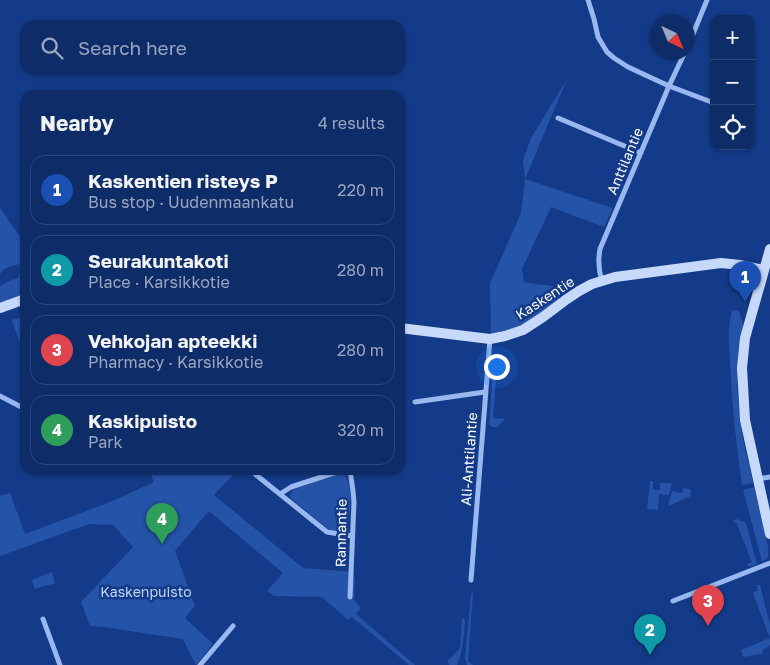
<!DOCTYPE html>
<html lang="en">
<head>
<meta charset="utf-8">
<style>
  body { margin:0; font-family:"Golos Text",sans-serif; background:#1c3870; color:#f1f3f6 }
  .controls { position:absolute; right:15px; top:15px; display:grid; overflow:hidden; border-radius:10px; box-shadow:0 1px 4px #0004 }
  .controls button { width:45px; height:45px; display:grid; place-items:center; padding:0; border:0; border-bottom:1px solid #2e487b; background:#0e2c67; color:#f1f3f6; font:25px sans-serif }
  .compass { position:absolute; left:650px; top:15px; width:45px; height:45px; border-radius:50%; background:#0e2c67; box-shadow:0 1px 4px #0004; rotate:136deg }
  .you { position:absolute; left:496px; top:366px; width:18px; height:18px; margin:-12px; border:4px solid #fff; border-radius:50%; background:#1a73e8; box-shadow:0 0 0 8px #1a73e833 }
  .badge { display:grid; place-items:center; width:32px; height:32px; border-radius:50%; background:#95b2f1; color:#fff; font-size:16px; font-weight:700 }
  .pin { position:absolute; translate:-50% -41px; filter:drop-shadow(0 1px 2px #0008) }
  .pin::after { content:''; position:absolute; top:26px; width:18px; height:15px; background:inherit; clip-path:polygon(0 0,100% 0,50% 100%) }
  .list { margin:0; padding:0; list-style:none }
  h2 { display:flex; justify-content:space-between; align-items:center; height:65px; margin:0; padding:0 20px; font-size:21px }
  h2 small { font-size:16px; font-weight:400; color:#9ba7c0 }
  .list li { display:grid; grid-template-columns:32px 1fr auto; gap:15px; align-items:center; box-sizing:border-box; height:70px; margin:0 10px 10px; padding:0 10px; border:1px solid #2e487b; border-radius:15px }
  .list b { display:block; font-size:19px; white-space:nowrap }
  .list p { margin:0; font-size:16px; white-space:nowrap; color:#9ba7c0 }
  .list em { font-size:16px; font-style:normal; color:#9ba7c0 }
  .icon { flex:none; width:28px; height:28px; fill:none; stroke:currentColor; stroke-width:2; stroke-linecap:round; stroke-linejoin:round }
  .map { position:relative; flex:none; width:770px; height:665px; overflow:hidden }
  .search { position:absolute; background:#0e2c67; box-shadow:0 1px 4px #0004; left:20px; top:20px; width:385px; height:55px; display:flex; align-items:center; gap:12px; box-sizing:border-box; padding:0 18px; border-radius:15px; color:#9ba7c0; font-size:19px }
  .panel { position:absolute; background:#0e2c67; box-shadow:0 1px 4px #0004; left:20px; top:90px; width:385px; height:385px; border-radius:15px }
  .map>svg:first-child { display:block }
</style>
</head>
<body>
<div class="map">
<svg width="770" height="665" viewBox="0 0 770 665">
  <rect width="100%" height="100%" fill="#133b89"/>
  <path fill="#2553a8" d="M567 79 525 179 613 208 604 227 551 207 522 269 524 282 572 289 525 325 491 334 490 283 521 213 525 179 523 160 531 138Z
    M0 208 25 244V294L0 303V286L9 281 18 278 20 272 19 264 4 269 0 274Z
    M732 310 739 311 744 326 738 367 737 388 742 435 753 483 742 485C736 445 732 405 730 364 729 344 727 330 732 310Z
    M25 316V359L12 320Z
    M493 368H497L493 418 505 419 497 427H493L489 425Z
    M149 470H203L205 472 210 470H238L214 495 303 568 354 572V578H355L354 600 361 608 356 614 415 665H409L352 617 348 620 322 597 274 596 267 591 283 573 209 511 175 551 195 606 185 618 213 644 196 665 183 639 103 627 90 626 81 602 133 547 113 525 89 524 0 556V496L10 493 25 534 115 500 154 482Z
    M341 473 344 474C354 488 350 512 348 528L345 531 331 530 327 528 294 501 291 498 290 495 293 490Z
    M650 481H653V490H660V483H672L669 495 659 494 658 510 647 509Z
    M754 487 768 547V557L763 562 762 561 743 490Z
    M683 488 690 489 691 496 668 506 672 491 682 493Z
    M737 519 746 523 757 564 749 567 747 564 752 562 736 522 734 523 733 521Z
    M52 572 55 583 35 589 32 581 34 579Z
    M756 585H760L770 625V645L763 650 762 654 743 657 741 650 770 638 754 596 753 593 758 590Z
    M473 593 468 661 473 665H467L465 658 471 594Z
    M462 618 465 620C464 635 463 651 457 665H450L447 662 460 648Z"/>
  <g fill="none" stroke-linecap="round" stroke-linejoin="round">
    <path stroke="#99b8f0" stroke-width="5" d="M588 0 594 19 598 37 607 52 614 58 628 67 669 86 714 103
      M688 46 707 0
      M558 118 641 153
      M602 281C598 269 598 260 600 249L669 86 685 52
      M0 396 25 409
      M415 402 485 392
      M350 470 353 491 354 502 350 597
      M255 474 327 532 352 536
      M758 479 770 477
      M280 494 291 487 343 470
      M471 580 490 339
      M673 601 770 563
      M43 619 60 665
      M200 665 233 626"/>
    <path stroke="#c7d9fb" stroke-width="10" d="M770 249 745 338 742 368 745 420 770 534
      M0 308 25 299
      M400 328 490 339 505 336 523 330 543 317 567 299 579 291 592 284 615 277 721 263 740 265 763 270"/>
  </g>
  <g text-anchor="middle" stroke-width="5" stroke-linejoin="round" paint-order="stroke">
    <g font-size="14" fill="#fff" stroke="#133b89">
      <text transform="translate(625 161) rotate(-67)" y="5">Anttilantie</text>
      <text transform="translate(545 298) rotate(-33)" y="5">Kaskentie</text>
      <text transform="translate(469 459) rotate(-86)" y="5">Ali-Anttilantie</text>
      <text transform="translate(341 533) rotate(-89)" y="5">Rannantie</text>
    </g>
    <g font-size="14" fill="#c0d5fc" stroke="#133b89">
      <text x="146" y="597">Kaskenpuisto</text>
    </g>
  </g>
</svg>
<div class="controls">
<button>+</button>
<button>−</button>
<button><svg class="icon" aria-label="locate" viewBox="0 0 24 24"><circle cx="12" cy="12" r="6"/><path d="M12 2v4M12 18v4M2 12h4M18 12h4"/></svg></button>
</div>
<svg class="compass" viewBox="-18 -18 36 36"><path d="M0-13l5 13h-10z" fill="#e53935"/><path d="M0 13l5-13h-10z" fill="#9ba7c0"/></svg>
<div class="you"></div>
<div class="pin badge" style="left:745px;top:302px;background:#1a4fb4">1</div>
<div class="pin badge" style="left:650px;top:655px;background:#0f9aa8">2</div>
<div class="pin badge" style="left:708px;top:626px;background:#e0444e">3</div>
<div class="pin badge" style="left:162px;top:544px;background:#2e9e5b">4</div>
<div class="search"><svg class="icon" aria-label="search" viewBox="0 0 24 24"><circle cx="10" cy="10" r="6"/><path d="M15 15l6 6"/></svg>Search here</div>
<section class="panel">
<h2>Nearby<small>4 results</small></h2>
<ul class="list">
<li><span class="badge" style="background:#1a4fb4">1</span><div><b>Kaskentien risteys P</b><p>Bus stop · Uudenmaankatu</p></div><em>220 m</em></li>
<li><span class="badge" style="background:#0f9aa8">2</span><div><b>Seurakuntakoti</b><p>Place · Karsikkotie</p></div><em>280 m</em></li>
<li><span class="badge" style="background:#e0444e">3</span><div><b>Vehkojan apteekki</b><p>Pharmacy · Karsikkotie</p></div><em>280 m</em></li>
<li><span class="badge" style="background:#2e9e5b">4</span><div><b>Kaskipuisto</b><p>Park</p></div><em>320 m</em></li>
</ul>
</section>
</div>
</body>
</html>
